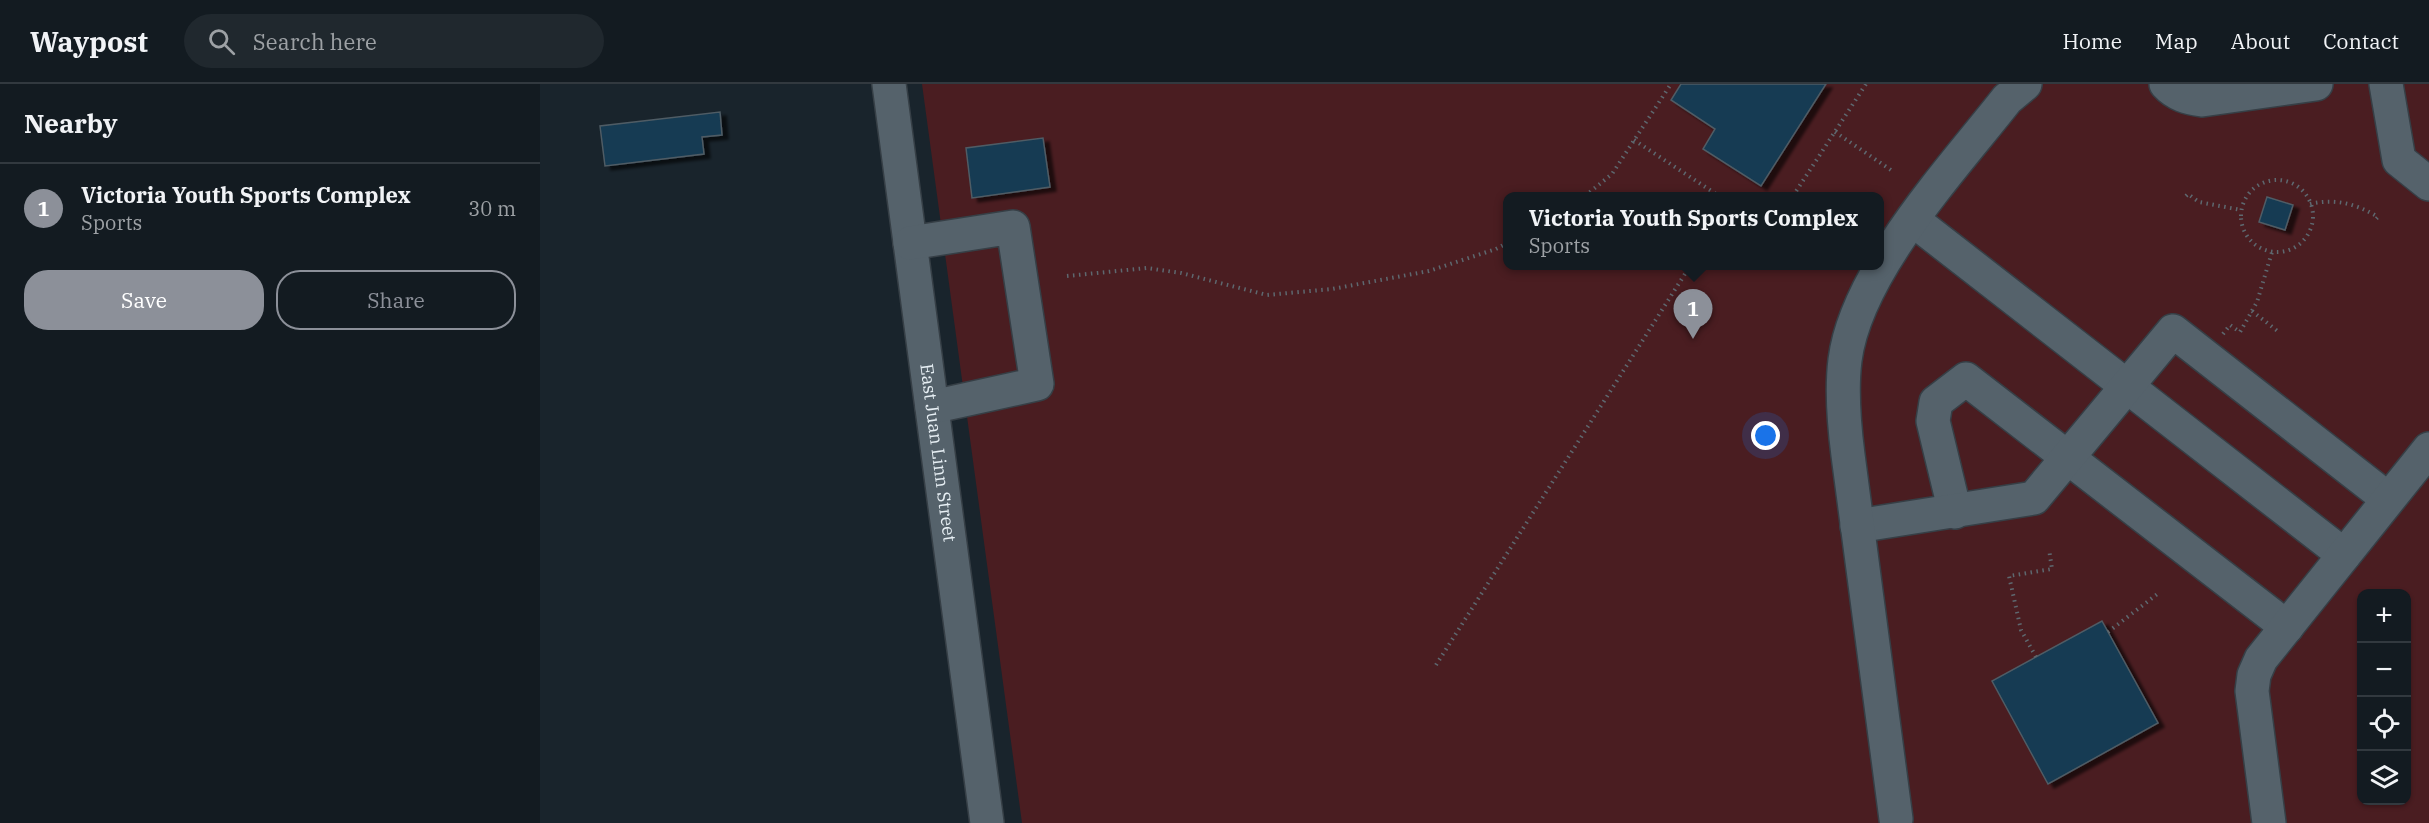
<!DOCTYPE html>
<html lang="en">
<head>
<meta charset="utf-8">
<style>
  body { margin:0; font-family:"IBM Plex Serif",serif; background:#20282e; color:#f1f3f6 }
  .controls { position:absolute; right:18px; bottom:18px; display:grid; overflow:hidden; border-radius:12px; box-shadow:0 2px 4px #0004 }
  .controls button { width:54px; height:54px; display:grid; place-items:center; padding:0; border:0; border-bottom:2px solid #32393f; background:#131b21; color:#f1f3f6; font:30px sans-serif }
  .you { position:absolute; left:1226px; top:352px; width:21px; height:21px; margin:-15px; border:4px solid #fff; border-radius:50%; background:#1a73e8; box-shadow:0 0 0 9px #1a73e833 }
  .badge { display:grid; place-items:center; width:39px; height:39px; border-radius:50%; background:#8c9099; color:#fff; font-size:20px; font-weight:700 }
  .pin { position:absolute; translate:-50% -50px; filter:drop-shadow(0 2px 3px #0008) }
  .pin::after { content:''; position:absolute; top:32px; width:21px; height:18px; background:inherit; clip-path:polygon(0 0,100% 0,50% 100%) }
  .popup { position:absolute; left:963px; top:108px; width:381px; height:78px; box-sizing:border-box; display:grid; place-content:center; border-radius:12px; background:#131b21; filter:drop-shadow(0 2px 4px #0005); font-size:20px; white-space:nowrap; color:#9da1a5 }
  .popup b { font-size:22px; color:#f1f3f6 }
  .popup::after { content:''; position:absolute; left:50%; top:100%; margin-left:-12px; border:12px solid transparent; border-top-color:#131b21 }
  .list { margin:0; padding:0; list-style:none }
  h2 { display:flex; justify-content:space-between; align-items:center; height:78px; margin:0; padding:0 24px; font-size:26px }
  h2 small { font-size:20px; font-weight:400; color:#9da1a5 }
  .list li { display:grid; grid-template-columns:39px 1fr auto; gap:18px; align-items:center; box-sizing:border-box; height:90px; padding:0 24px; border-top:2px solid #32393f }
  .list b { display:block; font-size:22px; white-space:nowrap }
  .list p { margin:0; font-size:20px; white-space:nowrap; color:#9da1a5 }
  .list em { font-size:20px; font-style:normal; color:#9da1a5 }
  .actions { display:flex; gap:12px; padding:18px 24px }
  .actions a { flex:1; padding:14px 0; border:2px solid #8c9099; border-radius:24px; text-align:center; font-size:21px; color:#8c9099 }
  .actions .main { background:#8c9099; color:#fff }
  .icon { flex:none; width:33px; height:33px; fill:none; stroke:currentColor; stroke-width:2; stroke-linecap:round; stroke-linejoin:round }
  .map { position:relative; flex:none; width:1889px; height:739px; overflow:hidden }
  header { display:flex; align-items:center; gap:36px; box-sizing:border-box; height:84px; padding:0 30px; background:#131b21; border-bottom:2px solid #32393f }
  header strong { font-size:28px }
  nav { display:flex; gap:33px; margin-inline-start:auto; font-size:21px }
  .search { width:420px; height:54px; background:#20282e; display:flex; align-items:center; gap:15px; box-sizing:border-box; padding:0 21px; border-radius:33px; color:#9da1a5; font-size:22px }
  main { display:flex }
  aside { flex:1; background:#131b21 }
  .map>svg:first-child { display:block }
</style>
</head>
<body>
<header>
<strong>Waypost</strong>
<div class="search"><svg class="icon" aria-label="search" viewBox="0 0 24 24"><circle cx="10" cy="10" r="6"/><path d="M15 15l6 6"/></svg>Search here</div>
<nav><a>Home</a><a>Map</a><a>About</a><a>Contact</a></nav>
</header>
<main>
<aside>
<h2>Nearby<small></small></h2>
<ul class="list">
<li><span class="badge">1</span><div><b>Victoria Youth Sports Complex</b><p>Sports</p></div><em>30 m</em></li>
</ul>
<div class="actions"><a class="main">Save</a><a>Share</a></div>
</aside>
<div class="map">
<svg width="1889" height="739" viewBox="0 0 1889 739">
  <defs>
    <filter id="shadow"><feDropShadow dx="6" dy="4" stdDeviation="1.5" flood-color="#0009"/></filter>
  </defs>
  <rect width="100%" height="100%" fill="#19242c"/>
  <path fill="#4a1d21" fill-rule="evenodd" d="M382 0H1889V739H482ZM967 112H1339V182H967ZM1822 509H1866V716H1822Z"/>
  <path fill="#143a52" stroke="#4f5c65" stroke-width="1.5" filter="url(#shadow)" d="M1141 0H1286L1221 102 1163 65 1175 45 1131 16Z
    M180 28 182 51 162 53 164 70 65 82 60 42Z
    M503 54 510 103 432 114 426 64Z
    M1727 113 1753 121 1745 146 1719 138Z
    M1562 537 1618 639 1508 700 1452 597Z"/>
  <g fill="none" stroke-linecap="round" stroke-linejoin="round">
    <g stroke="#363f46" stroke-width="36">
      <g id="minor">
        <path id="s1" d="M349 0 447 739"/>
        <path d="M1626 0C1636 11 1648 14 1662 16L1776 0"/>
        <path d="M1846 0 1859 76 1889 100"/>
        <path d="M1373 136 1804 471"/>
        <path d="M370 159 473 143 497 300 392 323"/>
        <path d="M1415 428 1393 337 1396 318 1426 295 1747 543"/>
        <path d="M1317 442 1494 414 1633 247 1848 415"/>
        <path d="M1356 735 1308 371C1304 340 1301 308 1305 276 1316 188 1413 84 1467 15L1485 0"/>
        <path d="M1729 739 1712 607 1714 591 1721 575 1889 365"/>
      </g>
    </g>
    <path stroke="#5e686f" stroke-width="4" stroke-dasharray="1.5 4.5" stroke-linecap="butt" d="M1295 48 1351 86
      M1094 56 1179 112
      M1701 132a36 36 0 1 1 72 0a36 36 0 1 1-72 0Z
      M1045 112 1072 90 1131 0
      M1253 112 1326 0
      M1646 112 1648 110 1659 118 1701 126
      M1770 120C1795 114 1817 120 1838 133L1836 135
      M527 192 607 184 641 189 727 211 792 205 889 187 956 165 967 159
      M1712 227 1740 249
      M1683 250 1690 241 1700 248 1717 218 1732 168
      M1568 548 1620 508
      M1496 573 1481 546 1469 492 1512 485 1509 465
      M896 581 1150 182"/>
    <use href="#minor" stroke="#55626b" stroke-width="33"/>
  </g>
  <g text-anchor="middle" stroke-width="6" stroke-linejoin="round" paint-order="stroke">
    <g font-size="18" fill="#e7eff4" stroke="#19242c">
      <text dy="6" stroke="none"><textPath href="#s1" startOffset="372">East Juan Linn Street</textPath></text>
    </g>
  </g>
</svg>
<div class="controls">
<button>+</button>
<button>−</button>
<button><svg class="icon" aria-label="locate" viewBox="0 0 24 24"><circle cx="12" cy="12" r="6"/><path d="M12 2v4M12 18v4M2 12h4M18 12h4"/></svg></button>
<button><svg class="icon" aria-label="layers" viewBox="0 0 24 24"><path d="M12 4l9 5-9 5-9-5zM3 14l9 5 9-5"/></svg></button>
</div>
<div class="you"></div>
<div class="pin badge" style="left:1153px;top:255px">1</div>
<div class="popup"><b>Victoria Youth Sports Complex</b>Sports</div>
</div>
</main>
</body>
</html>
